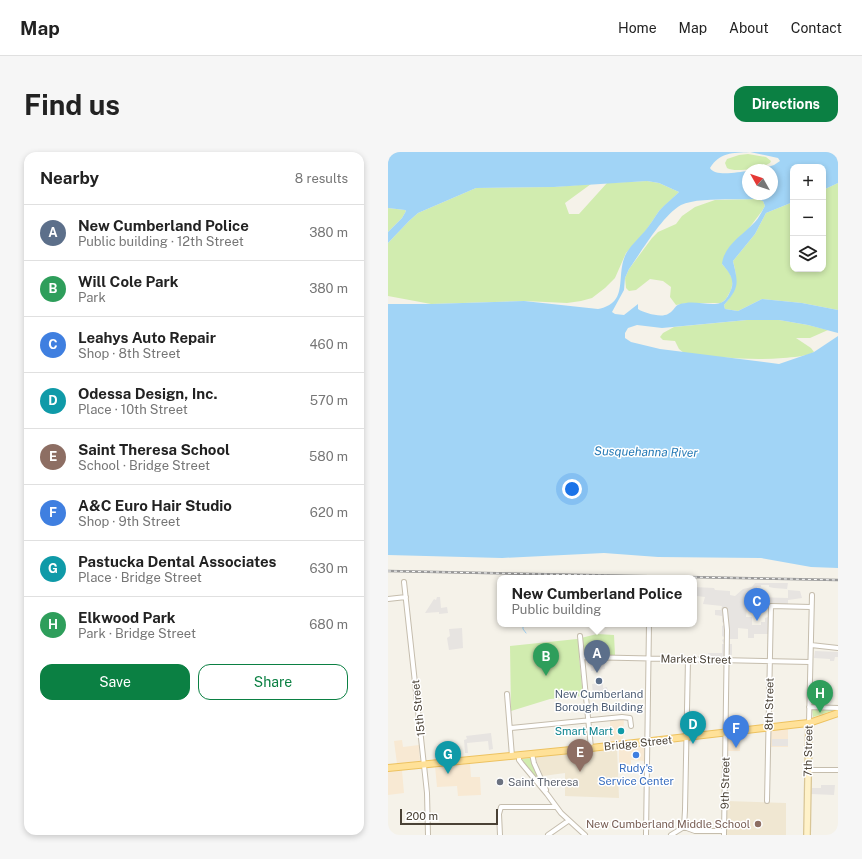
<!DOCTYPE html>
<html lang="en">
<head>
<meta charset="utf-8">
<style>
  body { margin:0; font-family:"Public Sans",sans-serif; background:#f6f6f6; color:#222 }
  .controls { position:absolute; right:12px; top:12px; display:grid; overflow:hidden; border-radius:8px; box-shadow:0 2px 6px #0003 }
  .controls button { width:36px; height:36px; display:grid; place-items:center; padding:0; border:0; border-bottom:1px solid #e0e0e0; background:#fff; color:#222; font:20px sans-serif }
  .compass { position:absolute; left:354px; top:12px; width:36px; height:36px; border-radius:50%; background:#fff; box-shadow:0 2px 6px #0003; rotate:310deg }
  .scale { position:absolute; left:12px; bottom:10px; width:98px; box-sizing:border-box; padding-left:4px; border:2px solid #4a4236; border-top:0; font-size:11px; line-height:14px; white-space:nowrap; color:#4a4236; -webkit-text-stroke:3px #fff; paint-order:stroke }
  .you { position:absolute; left:184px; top:337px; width:14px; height:14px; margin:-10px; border:3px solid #fff; border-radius:50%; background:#1a73e8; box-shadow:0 0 0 6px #1a73e833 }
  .badge { display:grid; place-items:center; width:26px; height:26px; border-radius:50%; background:#0b8043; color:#fff; font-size:13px; font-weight:700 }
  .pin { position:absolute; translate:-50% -33px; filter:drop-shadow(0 1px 2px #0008) }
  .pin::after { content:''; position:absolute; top:21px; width:14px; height:12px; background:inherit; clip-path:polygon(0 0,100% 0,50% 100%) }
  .popup { position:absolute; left:109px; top:423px; width:200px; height:52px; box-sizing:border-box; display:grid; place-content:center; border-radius:8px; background:#fff; filter:drop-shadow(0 1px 3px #0005); font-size:13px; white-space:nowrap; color:#767676 }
  .popup b { font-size:15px; color:#222 }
  .popup::after { content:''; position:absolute; left:50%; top:100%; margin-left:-8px; border:8px solid transparent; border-top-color:#fff }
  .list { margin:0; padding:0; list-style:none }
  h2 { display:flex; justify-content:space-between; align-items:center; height:52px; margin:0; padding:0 16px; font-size:17px }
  h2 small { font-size:13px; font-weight:400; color:#767676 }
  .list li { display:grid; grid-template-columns:26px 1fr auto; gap:12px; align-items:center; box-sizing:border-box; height:56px; padding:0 16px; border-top:1px solid #e0e0e0 }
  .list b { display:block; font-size:15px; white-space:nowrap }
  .list p { margin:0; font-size:13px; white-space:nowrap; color:#767676 }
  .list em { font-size:13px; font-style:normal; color:#767676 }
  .actions { display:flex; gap:8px; padding:12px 16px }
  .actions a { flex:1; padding:9px 0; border:1px solid #0b8043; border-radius:12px; text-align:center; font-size:14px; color:#0b8043 }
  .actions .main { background:#0b8043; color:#fff }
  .icon { flex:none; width:22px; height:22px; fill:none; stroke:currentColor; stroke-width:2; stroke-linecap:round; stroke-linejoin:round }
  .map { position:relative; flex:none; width:450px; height:683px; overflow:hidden; border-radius:12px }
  header { display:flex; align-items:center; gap:24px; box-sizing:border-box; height:56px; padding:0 20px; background:#fff; border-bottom:1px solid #e0e0e0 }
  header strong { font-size:19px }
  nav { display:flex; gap:22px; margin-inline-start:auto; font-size:14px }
  .intro { display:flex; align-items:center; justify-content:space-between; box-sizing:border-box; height:96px; padding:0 24px }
  h1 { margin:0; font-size:28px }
  .button { padding:10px 18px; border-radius:12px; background:#0b8043; color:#fff; font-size:14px; font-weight:700 }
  main { display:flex; gap:24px; padding:0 24px }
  aside { flex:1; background:#fff; border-radius:12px; box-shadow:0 2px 6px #0003 }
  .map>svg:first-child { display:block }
</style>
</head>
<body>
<header>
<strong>Map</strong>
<nav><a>Home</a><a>Map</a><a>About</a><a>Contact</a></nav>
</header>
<div class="intro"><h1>Find us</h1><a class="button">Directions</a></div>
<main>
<aside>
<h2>Nearby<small>8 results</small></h2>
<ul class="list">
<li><span class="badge" style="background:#5c6f8a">A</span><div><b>New Cumberland Police</b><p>Public building · 12th Street</p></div><em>380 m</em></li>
<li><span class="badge" style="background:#2e9e5b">B</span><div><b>Will Cole Park</b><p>Park</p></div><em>380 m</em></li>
<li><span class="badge" style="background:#3f7fe0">C</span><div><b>Leahys Auto Repair</b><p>Shop · 8th Street</p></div><em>460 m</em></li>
<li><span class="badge" style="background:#0f9aa8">D</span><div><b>Odessa Design, Inc.</b><p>Place · 10th Street</p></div><em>570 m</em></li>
<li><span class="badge" style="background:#8d6e63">E</span><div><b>Saint Theresa School</b><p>School · Bridge Street</p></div><em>580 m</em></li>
<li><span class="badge" style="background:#3f7fe0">F</span><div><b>A&amp;C Euro Hair Studio</b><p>Shop · 9th Street</p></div><em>620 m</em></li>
<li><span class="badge" style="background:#0f9aa8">G</span><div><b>Pastucka Dental Associates</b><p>Place · Bridge Street</p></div><em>630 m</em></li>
<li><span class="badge" style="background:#2e9e5b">H</span><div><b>Elkwood Park</b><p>Park · Bridge Street</p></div><em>680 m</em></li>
</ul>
<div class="actions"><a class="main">Save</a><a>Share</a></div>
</aside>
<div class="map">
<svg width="450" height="683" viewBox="0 0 450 683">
  <rect width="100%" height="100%" fill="#f5f2e9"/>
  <path fill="#f8e9d3" d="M236 565 235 590 222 591V567Z
    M400 576V595H382L383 578Z
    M352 582V599H339V584L341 583Z
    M14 588 15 595 31 593 32 609 31 610 9 612 6 589Z
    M255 593 257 594 256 609 243 608V618H231V596Z
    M82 612 83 625H92L93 643 70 644 69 634 49 635 47 614Z
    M14 618 16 641 0 643V619Z"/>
  <path fill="#f0e7d2" d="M229 596 231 646 177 644V621L155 624 147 605Z
    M339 649 398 651V683H338Z"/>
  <path fill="#d1ecaf" d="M360 2 378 5 383 9 382 11C374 16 347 21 339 16L337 11 339 7 351 3Z
    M259 29 271 31 291 40 271 59 257 80 238 101 227 126 217 136 204 146 193 149 179 151 136 149 43 152 0 144V91L21 69 30 61 88 36 166 35 203 32 177 51 181 62H191L219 31Z
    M450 31V158L414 151 374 147 350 159 337 157 336 153C350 137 350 129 345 109L367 82 378 61 405 50V117H435V38Z
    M369 47 375 49 377 54 374 59 334 112 341 120 345 129 343 138 338 147 333 151H299L288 153 282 145 283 135 275 129 262 127 248 138 241 139 238 136 237 126 241 117 264 86 270 80 288 72 294 64 307 55 327 48Z
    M0 56 17 58 18 59 14 66 0 80Z
    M359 168H391L420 173 440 178 422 186H408L423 196 426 200C416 205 406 205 395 206 362 209 329 205 296 201L291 197 287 189 275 188 272 185 275 181 286 175Z
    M209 482 226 483 227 503 191 504 195 544 162 547 123 559 122 494 189 487Z
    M424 557H450L425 565Z
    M143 606 150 626V627H148L134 609V607Z"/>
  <path fill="#e7e4e1" d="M367 431H400L399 437 386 436 381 435V433H373V435H369V438L364 439V445L400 446V438L412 439 414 446 400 448V453H381L380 456H359L358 465H364V473H373V470H377V466L380 465V482H366V486H360V477L350 476V487H341V492H344V503H342V505L320 504V501H334V492H336L334 488 336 487V485L334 484V474L336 473V471L334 470V464L327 463V458H333L334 454 315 452 317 445 309 444V441L306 440V435L326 436 327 438 342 439V443L347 444 355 437 364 435Z
    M49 445H52L53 456 59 455 60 461 51 462V460L37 461 46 447 48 448Z
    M74 476 75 496 61 498 59 486 62 484 61 477Z
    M427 499 450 500V505H447L446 509H442V507L426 506Z
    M216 509 217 517 203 519 202 510Z
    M215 531V536L219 535 220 540 205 542 204 532Z
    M103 581 105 597 101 598 100 589 79 591 80 601H77L76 588 79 587 78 584Z
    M384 587H400V594H384Z
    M433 633H447L446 643 423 642 424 636H433Z"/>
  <path fill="#a1d4f6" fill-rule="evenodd" d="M0 0H450V31L435 38V15H405V50L378 61 367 82 345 109C350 131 352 135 336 153L337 157 350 159 374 147 414 151 450 158V181L420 173 391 168H359L274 176 249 173 240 176 237 181V186L243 190 272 197 391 212 426 200 450 184V416L423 415 373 406 270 405 216 401 114 406 0 403V152H43L136 149 210 157C243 151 226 122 239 100 244 92 251 86 257 79 262 73 266 66 271 59 277 52 285 46 291 40L271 31 259 29 166 35 88 36 30 61 21 69 0 91V80L14 66 18 59 17 58 0 56ZM362 0 390 6 392 9 386 13 371 18H384V42H360V19C350 20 327 25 322 16 332 0 344 1 362 0ZM369 47 375 49 377 54C374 59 371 66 367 70 355 83 336 93 334 112 343 122 348 130 341 142 339 146 336 150 332 151 324 154 307 149 298 151 285 152 289 157 280 162 273 166 256 161 250 157V152L236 163 227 162 224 160 236 138 237 126 241 117C254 99 274 64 293 53 309 45 350 48 369 47Z"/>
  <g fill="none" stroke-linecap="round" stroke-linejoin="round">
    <path stroke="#a1d4f6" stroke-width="1" d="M135 472V477L138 481"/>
    <g stroke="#c5bdad" stroke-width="6">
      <path id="minor" d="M16 430 39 641 40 683
        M0 447 18 445
        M192 484 203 596
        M423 493 450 496
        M194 505 422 510
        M119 542 124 604
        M421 555 450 556
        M421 571 424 443
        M123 576 234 565 242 566 243 574
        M144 602 146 611 158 638
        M131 603V608L134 612 159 642 173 661 197 683
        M420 618H450
        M379 649 383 454 423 455
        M296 675 297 658 300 507
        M112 683 111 662 113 655H167
        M160 683 180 669
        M258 683 261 472
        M283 683 296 675 307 679H336
        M336 683 339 478 337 458"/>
    </g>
    <g stroke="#d9c696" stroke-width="8">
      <path id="secondary" d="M419 683 421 571"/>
    </g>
    <g stroke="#edc260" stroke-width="8">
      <path id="primary" d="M0 616 203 596 411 572 421 571 450 561"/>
    </g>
    <use href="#minor" stroke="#fff" stroke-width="4"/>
    <use href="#secondary" stroke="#fff2c9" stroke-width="5.5"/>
    <use href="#primary" stroke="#ffe198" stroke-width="6"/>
    <g stroke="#989898" stroke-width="2.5">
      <path id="rail" d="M0 419 450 428"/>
    </g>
    <use href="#rail" stroke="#fff" stroke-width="1" stroke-dasharray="3" stroke-linecap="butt"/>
  </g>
  <circle fill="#5c6f8a" stroke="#fff" stroke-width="1.5" cx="211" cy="529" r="4"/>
  <circle fill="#0f9aa8" stroke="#fff" stroke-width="1.5" cx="233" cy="579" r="4"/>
  <circle fill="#3f7fe0" stroke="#fff" stroke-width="1.5" cx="248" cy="603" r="4"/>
  <circle fill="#6b7280" stroke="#fff" stroke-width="1.5" cx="112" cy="630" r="4"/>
  <circle fill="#8d6e63" stroke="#fff" stroke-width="1.5" cx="370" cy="672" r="4"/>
  <g text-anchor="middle" stroke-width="3" stroke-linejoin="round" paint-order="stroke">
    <g font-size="11" fill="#4a4236" stroke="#fff">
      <text transform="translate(308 507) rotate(1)" y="4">Market Street</text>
      <text transform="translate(381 552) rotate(-89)" y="4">8th Street</text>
      <text transform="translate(30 556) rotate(-96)" y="4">15th Street</text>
      <text transform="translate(250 591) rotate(-6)" y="4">Bridge Street</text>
      <text transform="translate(420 599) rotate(-89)" y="4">7th Street</text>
      <text transform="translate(337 631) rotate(-89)" y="4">9th Street</text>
    </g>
    <g font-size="11" fill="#4e5e75" stroke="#fff">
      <text x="211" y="546">New Cumberland<tspan x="211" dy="13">Borough Building</tspan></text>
    </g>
    <g font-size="11" fill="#0d838f" stroke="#fff" text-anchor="end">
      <text x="225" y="583">Smart Mart</text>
    </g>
    <g font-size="11" fill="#366cbe" stroke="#fff">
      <text x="248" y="620">Rudy's<tspan x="248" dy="13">Service Center</tspan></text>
    </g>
    <g font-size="11" fill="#5b616d" stroke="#fff" text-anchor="start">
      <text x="120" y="634">Saint Theresa</text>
    </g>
    <g font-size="11" fill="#785e54" stroke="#fff" text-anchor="end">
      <text x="362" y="676">New Cumberland Middle School</text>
    </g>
    <g font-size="12" font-style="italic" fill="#257ab6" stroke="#fff">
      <text transform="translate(258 300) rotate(1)" y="4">Susquehanna River</text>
    </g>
  </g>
</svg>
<div class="controls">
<button>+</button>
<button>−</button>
<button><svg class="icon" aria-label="layers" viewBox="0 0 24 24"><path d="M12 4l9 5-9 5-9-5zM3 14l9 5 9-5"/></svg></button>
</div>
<svg class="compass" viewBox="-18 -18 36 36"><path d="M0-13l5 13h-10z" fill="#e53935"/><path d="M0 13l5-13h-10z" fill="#767676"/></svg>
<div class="scale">200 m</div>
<div class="you"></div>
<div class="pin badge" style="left:209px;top:521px;background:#5c6f8a">A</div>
<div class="popup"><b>New Cumberland Police</b>Public building</div>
<div class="pin badge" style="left:158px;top:524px;background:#2e9e5b">B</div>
<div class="pin badge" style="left:369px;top:469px;background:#3f7fe0">C</div>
<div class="pin badge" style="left:305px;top:592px;background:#0f9aa8">D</div>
<div class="pin badge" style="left:192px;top:620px;background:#8d6e63">E</div>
<div class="pin badge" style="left:348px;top:596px;background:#3f7fe0">F</div>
<div class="pin badge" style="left:60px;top:622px;background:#0f9aa8">G</div>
<div class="pin badge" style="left:432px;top:561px;background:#2e9e5b">H</div>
</div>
</main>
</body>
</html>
